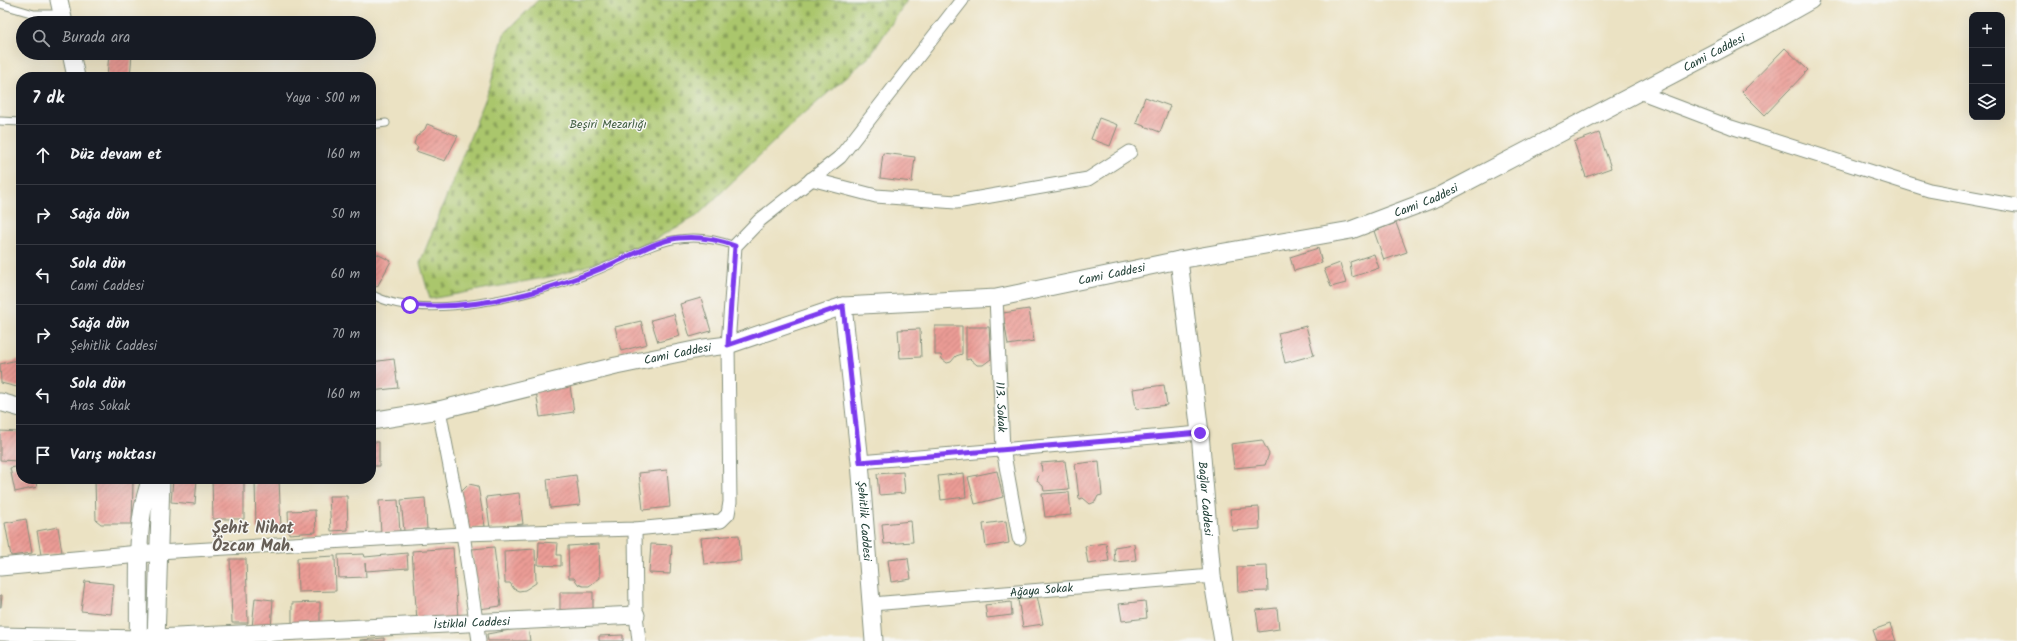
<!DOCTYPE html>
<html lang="tr">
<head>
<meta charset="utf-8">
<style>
  body { margin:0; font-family:Kalam,sans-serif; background:#20242c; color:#f1f3f6 }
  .controls { position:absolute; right:12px; top:12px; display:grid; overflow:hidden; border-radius:8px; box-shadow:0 4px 16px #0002 }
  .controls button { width:36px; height:36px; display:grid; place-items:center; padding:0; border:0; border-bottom:1px solid #363941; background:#171b24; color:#f1f3f6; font:20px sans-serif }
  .stop { position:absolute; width:12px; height:12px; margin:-9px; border:3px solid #7c3aed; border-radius:50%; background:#fff }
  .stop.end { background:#7c3aed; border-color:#fff; box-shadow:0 1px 4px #0008 }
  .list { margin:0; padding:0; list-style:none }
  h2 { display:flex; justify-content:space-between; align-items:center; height:52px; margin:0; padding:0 16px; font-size:17px }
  h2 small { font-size:13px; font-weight:400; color:#9ea1a6 }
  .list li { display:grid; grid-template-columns:26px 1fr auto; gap:12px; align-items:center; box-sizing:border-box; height:60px; padding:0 16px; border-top:1px solid #363941 }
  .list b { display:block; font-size:15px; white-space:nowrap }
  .list p { margin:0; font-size:13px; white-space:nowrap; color:#9ea1a6 }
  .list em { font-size:13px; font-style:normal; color:#9ea1a6 }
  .icon { flex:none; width:22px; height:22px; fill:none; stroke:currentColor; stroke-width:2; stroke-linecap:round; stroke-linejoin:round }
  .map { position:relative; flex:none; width:2017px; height:641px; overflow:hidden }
  .search { position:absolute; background:#171b24; box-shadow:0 4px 16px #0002; left:16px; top:16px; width:360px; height:44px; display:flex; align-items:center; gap:10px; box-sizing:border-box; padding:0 14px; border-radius:22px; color:#9ea1a6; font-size:15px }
  .panel { position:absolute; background:#171b24; box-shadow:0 4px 16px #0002; left:16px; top:72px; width:360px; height:412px; border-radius:16px }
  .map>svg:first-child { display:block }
</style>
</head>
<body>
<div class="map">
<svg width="2017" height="641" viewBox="0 0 2017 641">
  <defs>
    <pattern id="cemetery-stones" width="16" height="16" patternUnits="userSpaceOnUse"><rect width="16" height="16" fill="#aac66c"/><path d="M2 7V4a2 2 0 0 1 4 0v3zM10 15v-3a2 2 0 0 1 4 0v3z" fill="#8aa25a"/></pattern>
    <pattern id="building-hatch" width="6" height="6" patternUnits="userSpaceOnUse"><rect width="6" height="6" fill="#eb9c95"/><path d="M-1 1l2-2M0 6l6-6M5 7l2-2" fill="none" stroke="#be807a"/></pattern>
  </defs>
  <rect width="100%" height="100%" fill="#f6f6f2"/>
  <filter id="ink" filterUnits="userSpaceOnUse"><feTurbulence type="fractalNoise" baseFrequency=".025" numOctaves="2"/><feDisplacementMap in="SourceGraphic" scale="8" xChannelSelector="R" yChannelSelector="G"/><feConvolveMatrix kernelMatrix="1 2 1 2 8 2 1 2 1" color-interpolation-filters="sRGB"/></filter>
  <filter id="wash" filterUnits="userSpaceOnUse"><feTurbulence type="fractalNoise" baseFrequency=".012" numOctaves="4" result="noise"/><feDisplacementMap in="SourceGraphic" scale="16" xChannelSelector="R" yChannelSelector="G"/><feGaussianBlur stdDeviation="0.9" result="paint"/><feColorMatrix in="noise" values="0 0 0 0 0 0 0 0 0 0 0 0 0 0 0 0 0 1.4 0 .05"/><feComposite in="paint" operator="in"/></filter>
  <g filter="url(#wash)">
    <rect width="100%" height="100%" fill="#ebe2c3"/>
    <path fill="url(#cemetery-stones)" stroke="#648250" d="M538 0H907L870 56 789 127 697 216 650 242 615 257 554 276 430 299 420 263 489 90 504 34Z"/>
    <g id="blocks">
      <path fill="url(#building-hatch)" d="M1785 48 1808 70 1765 115 1742 92Z
        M109 53 132 54 130 77H107Z
        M1145 97 1170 106 1160 132 1136 123Z
        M1099 118 1118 125 1110 146 1091 139Z
        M427 124 458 136 445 161 416 151 418 147 414 144 416 137 425 129Z
        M1599 133 1611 168 1586 177 1574 142Z
        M883 153 915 157 912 182 880 178Z
        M1396 223 1407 252 1384 260 1374 231Z
        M1318 248 1322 263 1294 271 1290 257Z
        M371 251 391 261 377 287 371 284Z
        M1374 254 1379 268 1352 277 1350 262Z
        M1340 263 1346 283 1331 287 1324 269Z
        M701 298 711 331 690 337 680 304Z
        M1029 309 1034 341 1008 345 1003 313Z
        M674 314 680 336 658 342 651 320Z
        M641 321 647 344 621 351 615 327Z
        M935 326H962V354L956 356 951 362 947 363 942 359 941 355H935Z
        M1306 326 1314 355 1285 363 1278 333Z
        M966 327H989L991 359 983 365H977L970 359 966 360Z
        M920 329 921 357 900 358 898 330Z
        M21 359V388L1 383 0 364Z
        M394 359 398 388 371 391V362Z
        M1164 385 1167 405 1136 409 1133 389Z
        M570 386 574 412 540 417 536 391Z
        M0 431 19 432 18 461 0 460Z
        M1262 440 1269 454 1265 465 1234 468 1231 444Z
        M371 442H379V466H371Z
        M1065 461 1069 489 1044 491 1043 486 1037 481 1039 475 1042 472 1041 463Z
        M1099 461 1102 495 1098 496 1095 502 1090 504 1083 498 1079 499 1075 464Z
        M21 466V479H35L37 487 15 492 10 468Z
        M667 470 670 507 643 510 639 473Z
        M997 471 1003 497 975 504 968 477Z
        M903 472 905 493 879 495 877 474Z
        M964 473 966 497 941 500 938 476Z
        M576 475 580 505 550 508 547 479Z
        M173 479H197L195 504 171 502Z
        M212 479H244V519H213Z
        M255 479H279L281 528 256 529Z
        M95 481H133L132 524H101L96 520Z
        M469 484 478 486 485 526 469 529 460 493Z
        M1069 492 1071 515 1045 517 1042 494Z
        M519 493 523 524 490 528 486 497Z
        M329 496H347L348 530 331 531Z
        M425 498 427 529 404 531 401 500Z
        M398 500 400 533H381L379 501Z
        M1259 507 1260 529 1232 531 1230 509Z
        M315 510 316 532 289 534 288 511Z
        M26 519 32 553 11 556 5 523Z
        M911 521 913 542 884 544 882 524Z
        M1006 521 1009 543 986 547 983 524Z
        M58 527 62 552 41 555 37 531Z
        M739 535 741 561 704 564 701 538Z
        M539 542 558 543 557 555H561V566L538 565Z
        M1106 543 1109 561 1088 564 1085 546Z
        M599 544 600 578 589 586H583L578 584 574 578H569L568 546Z
        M651 544 672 545 670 574 649 573Z
        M1134 544 1136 560 1115 562 1114 547Z
        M494 547 501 606 479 609 472 549Z
        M453 548 458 618 417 621 412 551Z
        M535 549 536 583 525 590 519 591 514 589 510 583H505L504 551Z
        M407 553 408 568 366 571 365 563 366 577 339 578 338 555 364 554 365 557Z
        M335 556 336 591 298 592 297 558Z
        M908 558 911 579 891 582 888 560Z
        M230 559H246L248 623H232Z
        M1267 566 1268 591 1238 592 1237 567Z
        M85 581 114 584 111 614 81 611Z
        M560 592H593V611H560Z
        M0 595H2L1 607H0Z
        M1037 596 1043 624 1023 627 1018 600Z
        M255 598 273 600 271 629 252 627Z
        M1145 601 1147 618 1122 621 1119 604Z
        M320 602V624H292V603Z
        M1011 602 1012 615 987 618 985 605Z
        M1277 608 1279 629 1259 632 1256 610Z
        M1890 624 1896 641H1877L1873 630Z
        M528 627 530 641H488L487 634Z
        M623 635V641H599V636Z
        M384 638V641H360V640Z"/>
    </g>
  </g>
  <g filter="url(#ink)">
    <use href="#blocks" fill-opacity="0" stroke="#85907c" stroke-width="1"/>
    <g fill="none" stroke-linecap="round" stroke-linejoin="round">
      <g stroke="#85907c" stroke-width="9">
        <path id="service" d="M0 4 34 14H62
          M0 121 21 122
          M371 125 386 123
          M371 294C423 324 534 294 586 275 642 254 673 223 735 246"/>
      </g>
      <g stroke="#85907c" stroke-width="15">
        <g id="minor">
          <path d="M1639 92 1731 127 1929 190 2017 206"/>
          <path d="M811 179 876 196 956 202 1088 179 1130 152"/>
          <path id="s1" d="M996 298 1003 449 1019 538"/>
          <path d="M439 410 463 534 479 641"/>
          <path d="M860 462 1200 433"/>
          <path d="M635 529 636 615 639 641"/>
          <path d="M158 552 463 534 635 529 721 521 728 514 730 502 728 345 735 246 760 220 840 157 962 0"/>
          <path id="s2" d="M872 604 1212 576"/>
          <path d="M0 634 139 637"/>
        </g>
      </g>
      <g stroke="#85907c" stroke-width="19">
        <g id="tertiary">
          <path d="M59 0 64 23"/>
          <path d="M71 53 76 77"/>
          <path id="s3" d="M1179 260 1200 433 1212 576 1223 641"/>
          <path id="s4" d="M843 306 860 462 874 641"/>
          <path d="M0 402 21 408"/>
          <path id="s5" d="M371 421 439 410 616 366 704 348 728 345 843 306 996 298 1179 260 1351 230 1438 197 1765 26 1811 0"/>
          <path d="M0 567 150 553"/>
          <path id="s6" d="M139 637 156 638 636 615"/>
          <path d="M138 641C140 593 133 524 151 479"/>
          <path d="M156 641 161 479"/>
        </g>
      </g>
      <use href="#service" stroke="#fff" stroke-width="7"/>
      <use href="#minor" stroke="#fff" stroke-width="13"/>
      <use href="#tertiary" stroke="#fff" stroke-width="17"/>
    </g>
  </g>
  <g fill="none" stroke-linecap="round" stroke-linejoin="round" filter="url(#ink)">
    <path stroke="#7c3aed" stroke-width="5" d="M410 305C457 309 506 301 551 287 573 280 595 272 616 262 636 253 657 241 678 238 698 236 717 239 735 246L728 345 843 306 860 462 1200 433"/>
  </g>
  <g text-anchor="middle" stroke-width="3" stroke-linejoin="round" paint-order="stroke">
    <g font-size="12" fill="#1f3d34" stroke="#f6f6f2">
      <text dy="4" stroke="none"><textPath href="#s5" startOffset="1406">Cami Caddesi</textPath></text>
      <text dy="4" stroke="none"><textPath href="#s5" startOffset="1082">Cami Caddesi</textPath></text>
      <text dy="4" stroke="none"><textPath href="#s5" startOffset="758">Cami Caddesi</textPath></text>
      <text dy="4" stroke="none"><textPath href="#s5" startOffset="314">Cami Caddesi</textPath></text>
      <text dy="4" stroke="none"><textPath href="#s1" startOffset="109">113. Sokak</textPath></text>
      <text dy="4" stroke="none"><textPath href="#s3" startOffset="240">Bağlar Caddesi</textPath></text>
      <text dy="4" stroke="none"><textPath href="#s4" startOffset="216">Şehitlik Caddesi</textPath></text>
      <text dy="4" stroke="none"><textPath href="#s2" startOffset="170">Ağaya Sokak</textPath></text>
      <text dy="4" stroke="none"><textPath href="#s6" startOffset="333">İstiklal Caddesi</textPath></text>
    </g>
    <g font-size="12" fill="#425f42" stroke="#f6f6f2">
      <text x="608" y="128">Beşiri Mezarlığı</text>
    </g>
    <g font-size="16" font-weight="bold" fill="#665e56" stroke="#f6f6f2">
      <text x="253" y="533">Şehit Nihat<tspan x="253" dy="18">Özcan Mah.</tspan></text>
    </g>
  </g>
</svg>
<div class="controls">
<button>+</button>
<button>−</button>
<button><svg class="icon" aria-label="layers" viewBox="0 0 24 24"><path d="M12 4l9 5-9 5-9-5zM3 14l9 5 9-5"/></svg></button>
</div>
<div class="stop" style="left:410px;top:305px"></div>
<div class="stop end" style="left:1200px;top:433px"></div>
<div class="search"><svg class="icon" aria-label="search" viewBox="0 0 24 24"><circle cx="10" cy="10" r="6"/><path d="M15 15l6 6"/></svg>Burada ara</div>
<section class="panel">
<h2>7 dk<small>Yaya · 500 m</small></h2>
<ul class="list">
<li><svg class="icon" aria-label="ahead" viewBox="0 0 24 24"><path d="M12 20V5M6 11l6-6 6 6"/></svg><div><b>Düz devam et</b></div><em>160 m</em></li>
<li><svg class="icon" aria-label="right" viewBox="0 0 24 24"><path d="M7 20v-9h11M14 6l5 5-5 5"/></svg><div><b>Sağa dön</b></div><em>50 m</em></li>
<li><svg class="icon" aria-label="left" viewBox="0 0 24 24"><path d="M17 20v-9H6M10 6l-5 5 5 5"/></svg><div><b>Sola dön</b><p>Cami Caddesi</p></div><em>60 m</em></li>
<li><svg class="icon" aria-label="right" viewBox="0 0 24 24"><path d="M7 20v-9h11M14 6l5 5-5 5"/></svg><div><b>Sağa dön</b><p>Şehitlik Caddesi</p></div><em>70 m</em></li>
<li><svg class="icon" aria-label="left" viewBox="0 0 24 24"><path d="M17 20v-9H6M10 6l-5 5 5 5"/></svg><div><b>Sola dön</b><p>Aras Sokak</p></div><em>160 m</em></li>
<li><svg class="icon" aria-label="arrive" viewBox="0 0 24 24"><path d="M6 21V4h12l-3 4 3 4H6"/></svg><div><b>Varış noktası</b></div></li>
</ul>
</section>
</div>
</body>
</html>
